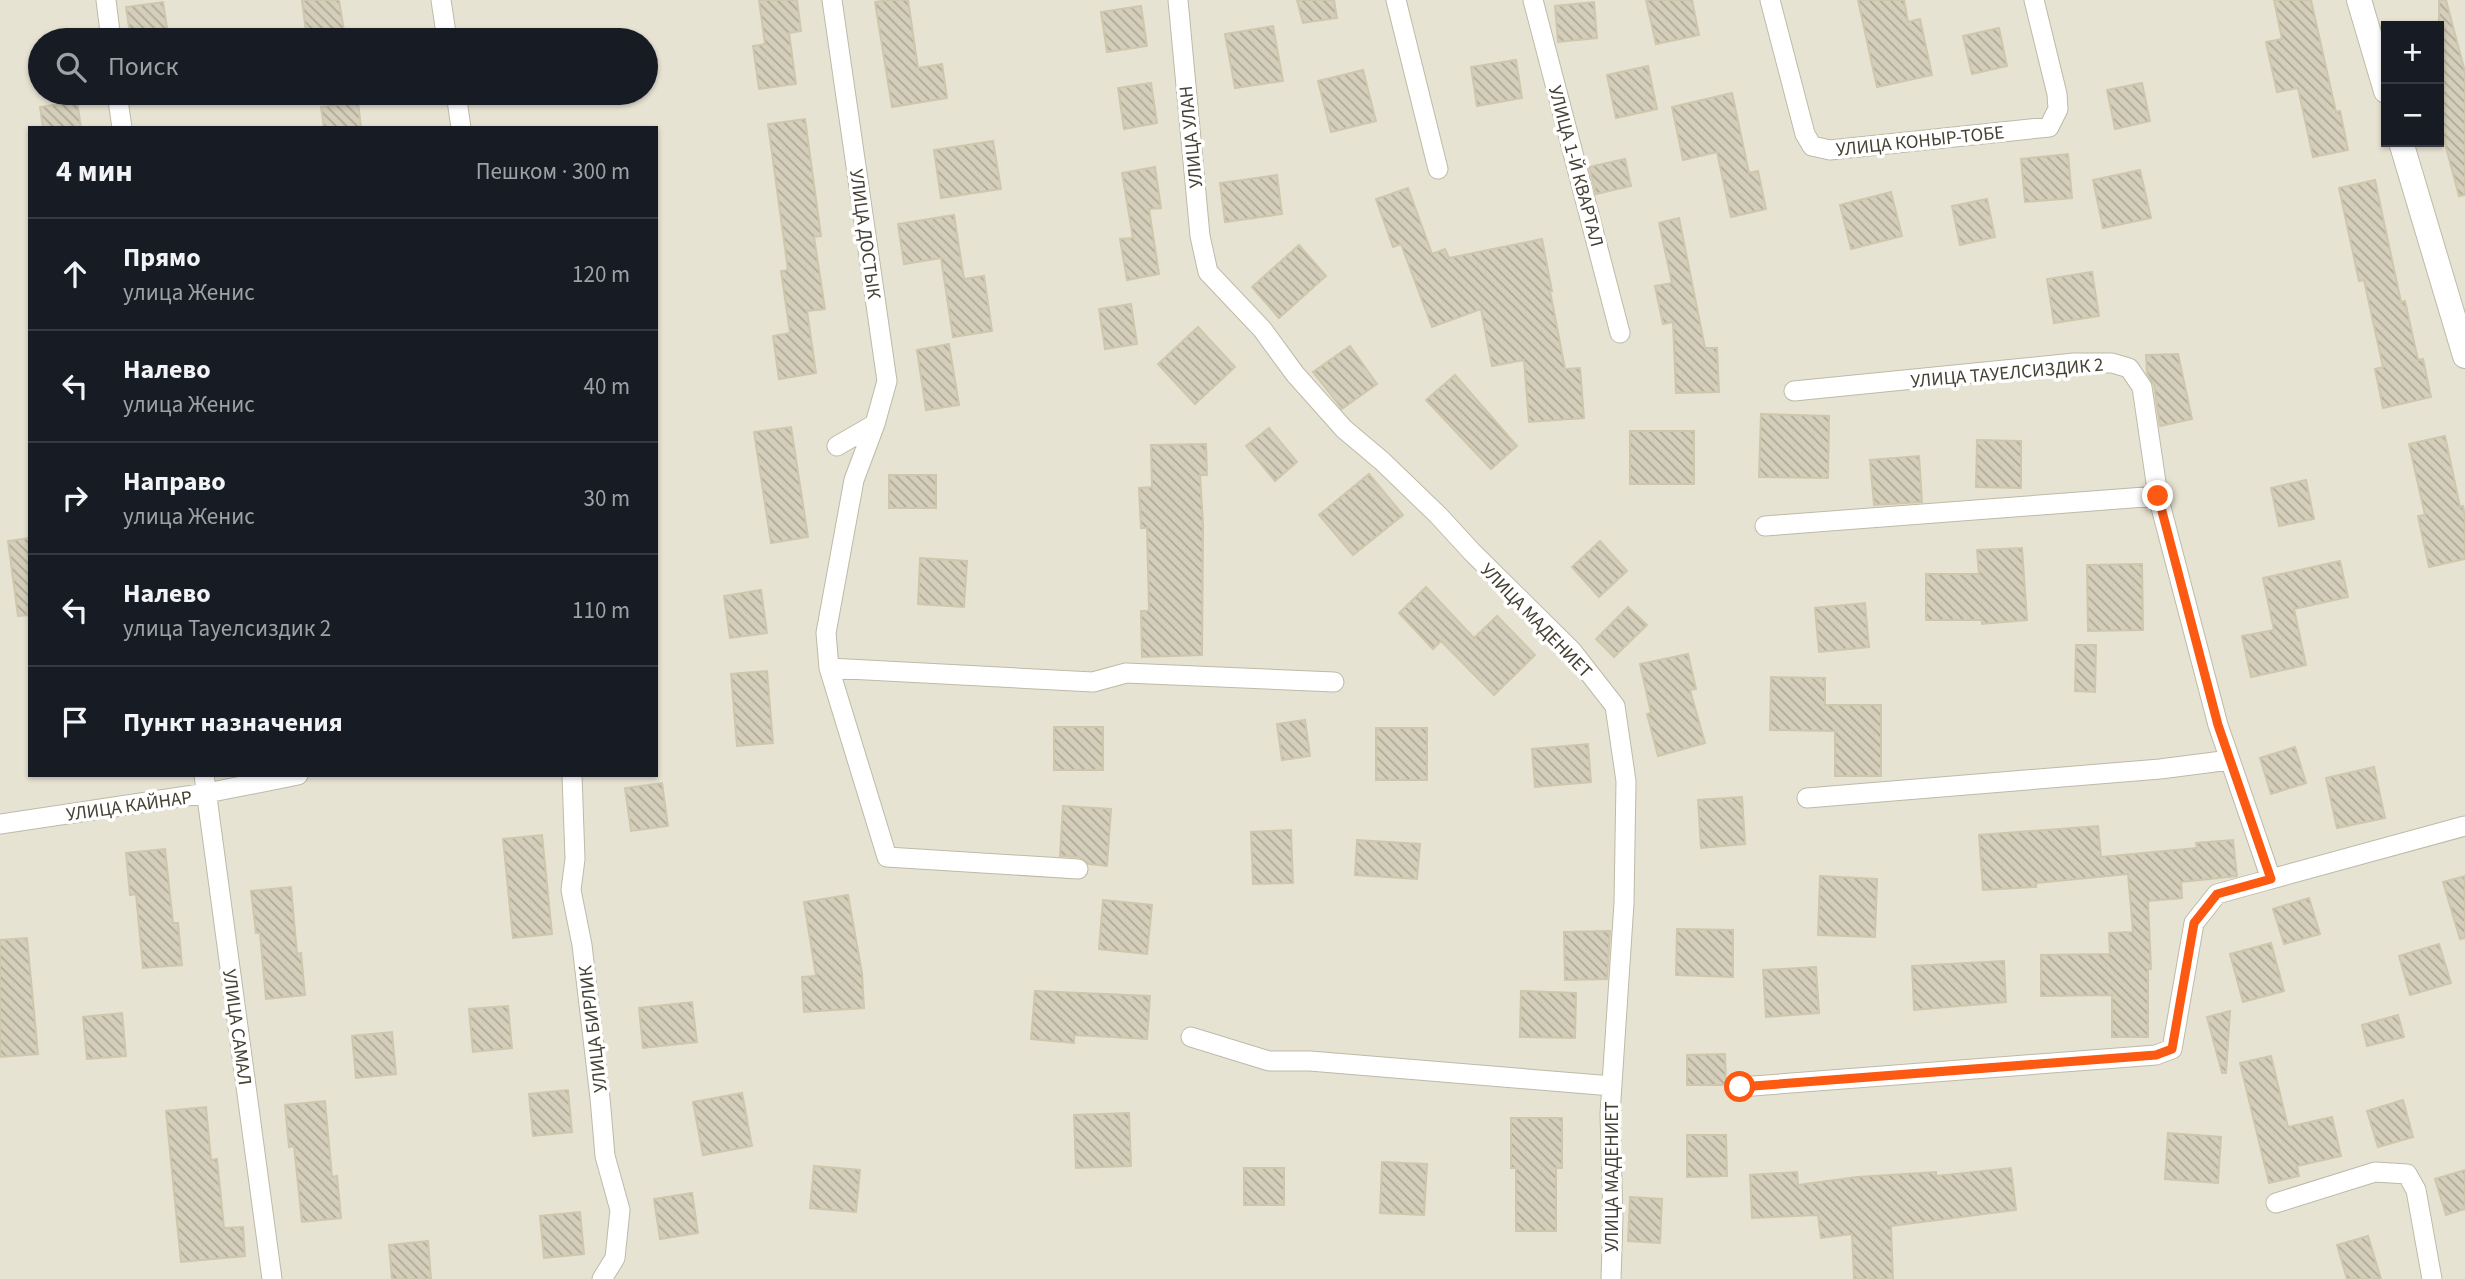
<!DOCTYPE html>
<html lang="ru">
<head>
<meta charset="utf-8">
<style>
  body { margin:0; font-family:"Source Sans 3",sans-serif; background:#242831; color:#f1f3f6 }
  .controls { position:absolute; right:21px; top:21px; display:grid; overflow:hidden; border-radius:0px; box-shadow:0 2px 5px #0004 }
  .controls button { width:63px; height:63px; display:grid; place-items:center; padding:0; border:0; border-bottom:2px solid #363941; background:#171b24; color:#f1f3f6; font:35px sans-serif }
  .stop { position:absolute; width:21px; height:21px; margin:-16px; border:5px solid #fc5913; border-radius:50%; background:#fff }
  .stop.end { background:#fc5913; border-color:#fff; box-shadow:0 2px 7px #0008 }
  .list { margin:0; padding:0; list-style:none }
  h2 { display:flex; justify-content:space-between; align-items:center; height:91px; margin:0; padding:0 28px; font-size:30px }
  h2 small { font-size:23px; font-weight:400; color:#9ea1a6 }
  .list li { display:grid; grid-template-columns:46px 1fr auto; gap:21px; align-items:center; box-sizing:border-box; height:112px; padding:0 28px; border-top:2px solid #363941 }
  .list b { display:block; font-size:26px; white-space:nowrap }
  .list p { margin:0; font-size:23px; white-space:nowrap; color:#9ea1a6 }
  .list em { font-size:23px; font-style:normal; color:#9ea1a6 }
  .icon { flex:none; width:38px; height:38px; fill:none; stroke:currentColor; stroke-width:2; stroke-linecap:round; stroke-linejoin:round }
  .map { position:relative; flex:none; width:2465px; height:1279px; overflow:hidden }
  .search { position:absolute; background:#171b24; box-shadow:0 2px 5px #0004; left:28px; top:28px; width:630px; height:77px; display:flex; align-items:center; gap:18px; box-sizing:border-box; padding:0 24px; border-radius:38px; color:#9ea1a6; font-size:26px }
  .panel { position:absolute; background:#171b24; box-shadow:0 2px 5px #0004; left:28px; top:126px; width:630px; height:651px; border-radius:0px }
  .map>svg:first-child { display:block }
</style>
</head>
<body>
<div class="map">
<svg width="2465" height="1279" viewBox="0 0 2465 1279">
  <defs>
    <pattern id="building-back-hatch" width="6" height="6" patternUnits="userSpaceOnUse" patternTransform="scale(1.75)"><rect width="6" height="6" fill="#d4ceba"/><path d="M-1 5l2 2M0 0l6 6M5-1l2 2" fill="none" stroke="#aea998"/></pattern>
  </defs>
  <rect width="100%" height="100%" fill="#f3f1e5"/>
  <path fill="#e7e3d3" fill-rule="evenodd" d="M0 0H2465V1279H0ZM2386 26H2439V142H2386ZM40 40H646V93H40ZM30 128H656V775H30Z"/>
  <path fill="url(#building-back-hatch)" stroke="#cfc7ad" stroke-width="2" d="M302 0H339L345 37 307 40Z
    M759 0H797L801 31 789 33 796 84 759 89 753 46 765 44Z
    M889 0H908L918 68 942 64 947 98 892 107 875 2Z
    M1297 0H1334L1337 18 1303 23Z
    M1646 0H1692L1699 35 1656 44Z
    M1858 0H1904L1908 22 1920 19 1932 75 1877 87Z
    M2274 0H2311L2336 112 2340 111 2348 150 2313 157 2298 88 2277 92 2266 42 2282 39Z
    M2439 0H2446L2465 72V195L2459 196 2439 121Z
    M163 2 169 40H131L126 7Z
    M1594 2 1597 38 1558 42 1555 6Z
    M1141 6 1147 46 1107 52 1101 12Z
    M1273 26 1283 81 1235 88 1225 34Z
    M1999 28 2007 66 1972 74 1963 36Z
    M1516 60 1522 98 1477 106 1471 67Z
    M1648 66 1657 109 1616 118 1607 75Z
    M1363 70 1376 121 1331 132 1318 81Z
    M1151 83 1157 123 1124 129 1118 88Z
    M2142 83 2150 121 2115 129 2107 90Z
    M1732 93 1749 173 1758 171 1766 209 1731 217 1717 152 1683 160 1672 107Z
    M77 101 81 128H43L40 107Z
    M358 102 361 128H324L321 107Z
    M805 119 821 236 814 237 825 309 807 311 816 373 779 379 773 336 790 333 781 271 788 270 768 124Z
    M993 141 1001 189 941 198 934 150Z
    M2068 154 2072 198 2025 202 2021 159Z
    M1625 159 1631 186 1596 194 1589 167Z
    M1155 167 1161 208 1149 209 1159 274 1127 280 1120 239 1133 238 1122 173Z
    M2140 170 2151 218 2103 228 2093 180Z
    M1277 175 1282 214 1225 222 1220 183Z
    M2375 180 2401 302 2405 301 2418 360 2423 359 2431 397 2383 408 2375 369 2383 367 2364 280 2359 281 2339 188Z
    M1408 188 1432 254 1445 249 1449 258 1542 239 1552 291H1550L1565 369 1580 368 1584 418 1529 422 1524 360 1492 366 1481 309 1432 327 1401 244 1393 247 1376 199Z
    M1891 192 1902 236 1851 249 1840 205Z
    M1987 199 1995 237 1960 245 1952 206Z
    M954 215 964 279 984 276 992 331 953 337 941 258 904 264 898 224Z
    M1679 218 1705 348H1717L1719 392 1676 393 1673 322 1663 324 1655 286 1672 283 1659 223Z
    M1299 245 1326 276 1279 318 1252 287Z
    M2092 272 2099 316 2054 323 2047 279Z
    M1131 304 1137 344 1105 349 1099 309Z
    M1198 327 1235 367 1195 404 1158 364Z
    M949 344 959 405 926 410 917 350Z
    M1350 346 1377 384 1342 409 1313 372Z
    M2178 354 2192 419 2160 426 2154 385 2147 373 2146 355Z
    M1455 375 1517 446 1491 469 1426 400Z
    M1761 414 1829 416 1828 478 1759 477Z
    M791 427 808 537 771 543 754 432Z
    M1269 428 1297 462 1275 481 1246 446Z
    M1630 431H1694V484H1630Z
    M2445 436 2460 507 2463 506 2465 517V559L2429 567 2418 516 2425 515 2409 444Z
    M1977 440 2021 441V488L1976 487Z
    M1206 444 1207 475H1200L1203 524 1202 655 1142 657 1141 611H1149L1147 528H1141L1139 488 1152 487 1151 445Z
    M1919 456 1922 502 1874 505 1870 460Z
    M1369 474 1403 515 1353 555 1319 515Z
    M889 475H936V508H889Z
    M2306 480 2314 519 2279 526 2271 488Z
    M30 538V615L18 616 8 541Z
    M1600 541 1627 571 1599 597 1572 567Z
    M2022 548 2027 620 1982 624V620H1926V574H1979L1977 550Z
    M920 558 967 561 964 607 918 604Z
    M2340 561 2348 597 2294 609 2306 665 2251 677 2242 636 2274 630 2263 578Z
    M2142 564 2143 630 2088 631 2087 565Z
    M1426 587 1474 638 1497 616 1535 655 1494 695 1441 641 1433 649 1399 613Z
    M761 590 767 633 730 638 724 596Z
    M1865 603 1869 647 1819 652 1815 608Z
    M1628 607 1647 625 1614 657 1596 639Z
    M2076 645H2096L2095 692 2075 691Z
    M1688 654 1696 689 1690 690 1705 743 1658 756 1647 714 1651 713 1640 664Z
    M767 671 773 743 737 746 731 674Z
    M1771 677 1825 678V705H1881V776H1835V731L1770 730Z
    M1305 720 1310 756 1282 760 1277 724Z
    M1054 727H1103V770H1054Z
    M1376 728H1427V780H1376Z
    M1588 744 1591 782 1535 787 1532 749Z
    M2295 747 2306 783 2271 794 2260 758Z
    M2374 767 2385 818 2337 828 2326 778Z
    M662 783 668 826 631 831 625 788Z
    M1742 797 1745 844 1701 848 1698 800Z
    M1063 806 1111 809 1107 866 1089 864 1079 857 1060 856Z
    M2098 826 2101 857 2197 848 2196 843 2233 840 2237 876 2181 882 2182 898 2148 901 2151 969H2148V1037H2112V995L2041 996V955L2110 954 2109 933 2133 932 2128 874 2036 883V887L1983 890 1979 835Z
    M1291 830 1293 883 1253 884 1251 832Z
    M542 835 552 934 513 938 503 839Z
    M1357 840 1420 844 1417 879 1355 875Z
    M165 849 173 923H178L182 965 143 968 136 894 130 895 126 853Z
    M1820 876 1877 879 1875 937 1818 935Z
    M2465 876V938L2460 939 2443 882Z
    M291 887 297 954 301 953 305 995 266 999 260 933H256L251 891Z
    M848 895 862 973 864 1008 804 1012 802 977 816 976 804 902Z
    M2309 898 2320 934 2284 944 2273 909Z
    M1103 900 1152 905 1147 954 1099 949Z
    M1677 929 1733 930V977L1676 975Z
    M1610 931 1607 979 1565 980 1564 932Z
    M27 938 38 1054 0 1057V940Z
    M2271 943 2284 991 2243 1002 2230 954Z
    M2439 944 2451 983 2410 995 2399 956Z
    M2004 961 2006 1002 1914 1010 1912 966Z
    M1816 967 1819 1013 1766 1017 1763 970Z
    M1035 991 1150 996 1147 1039 1074 1035V1043L1031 1039Z
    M1521 991 1576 993 1575 1038 1520 1037Z
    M692 1002 697 1042 643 1048 639 1008Z
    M508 1006 512 1048 473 1052 469 1009Z
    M2230 1011 2226 1073H2222L2207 1017Z
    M122 1013 126 1056 87 1059 83 1017Z
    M2398 1015 2404 1037 2367 1046 2362 1025Z
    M392 1032 396 1074 356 1078 352 1036Z
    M1725 1054 1726 1085H1687V1055Z
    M2271 1056 2288 1127 2332 1117 2341 1156 2297 1166 2299 1176 2269 1183 2240 1063Z
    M568 1090 572 1132 533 1136 529 1094Z
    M742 1093 752 1146 703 1155 693 1102Z
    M2403 1100 2413 1137 2378 1147 2367 1111Z
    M325 1101 332 1177 337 1176 341 1218 302 1222 294 1146 289 1147 285 1105Z
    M206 1107 211 1160 217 1159 224 1228 243 1227 245 1256 181 1262 166 1111Z
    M1129 1113 1131 1166 1076 1168 1074 1115Z
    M1511 1118H1562V1168H1556V1231H1516V1168H1511Z
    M2168 1133 2221 1137 2218 1183 2165 1179Z
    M1687 1135H1726L1727 1176 1687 1177Z
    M1382 1162 1427 1164 1424 1215 1380 1213Z
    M814 1166 860 1170 856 1212 810 1208Z
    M1244 1168H1284V1205H1244Z
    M2011 1168 2016 1210 1891 1226 1893 1279H1854L1852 1234 1821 1238 1818 1215 1752 1218 1750 1175 1797 1172 1798 1185 1857 1177 1936 1172V1176Z
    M2465 1170V1209L2446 1215 2435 1179Z
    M692 1193 698 1233 660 1239 654 1199Z
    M1630 1197 1662 1199 1660 1243 1628 1241Z
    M580 1212 584 1254 544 1258 540 1216Z
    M2368 1236 2381 1279H2347L2337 1245Z
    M428 1241 431 1279H392L389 1245Z"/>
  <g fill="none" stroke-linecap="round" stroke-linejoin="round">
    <g stroke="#bebaa7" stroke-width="21">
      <path id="minor" d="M106 0 111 40
        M441 0 447 40
        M832 0 887 381 875 424 837 446
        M1178 0 1200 236 1208 272 1262 329 1295 374 1344 429 1382 461 1438 515 1472 552 1572 651 1615 706 1626 781 1624 903 1610 1114 1613 1218 1611 1279
        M1396 0 1438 169
        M1533 0 1620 333
        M1770 0 1805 134 1812 146 1830 150 2049 127 2058 109 2057 94 2034 0
        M117 93 122 128
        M456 93 461 128
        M1794 391 2074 363H2112L2129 368 2142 387 2158 496 2218 725 2271 879 2465 826
        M875 424 854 480 826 633 829 668 1093 682 1126 673 1334 682
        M1765 526 2158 496
        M829 668 887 857 1078 869
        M204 775 272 1279
        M572 775 575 859 571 890 582 945 600 1098 605 1156 620 1210 615 1258 602 1279
        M1807 798 2160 769 2230 760
        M0 824 207 793 298 775
        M1191 1037 1269 1061H1310L1612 1086
        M1740 1087 2156 1055 2172 1049 2194 923 2217 894 2271 879
        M2276 1203 2375 1172 2407 1174 2416 1190 2432 1279"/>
    </g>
    <g stroke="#bebaa7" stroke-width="26">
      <path id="tertiary" d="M2359 0 2386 91
        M2401 142 2465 356"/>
    </g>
    <use href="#minor" stroke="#fff" stroke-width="19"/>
    <use href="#tertiary" stroke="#fff" stroke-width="24"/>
  </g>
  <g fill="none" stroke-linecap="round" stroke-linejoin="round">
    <path stroke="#fc5913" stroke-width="9" d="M1740 1087 2156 1055 2172 1049 2194 923 2217 894 2271 879 2218 725 2158 496"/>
  </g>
  <g text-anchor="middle" stroke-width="7" stroke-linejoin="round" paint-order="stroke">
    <g font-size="19" fill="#454134" stroke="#fff">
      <text transform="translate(1190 137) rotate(-96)" y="7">УЛИЦА УЛАН</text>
      <text transform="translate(1920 140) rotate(-6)" y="7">УЛИЦА КОНЫР-ТОБЕ</text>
      <text transform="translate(1577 166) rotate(75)" y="7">УЛИЦА 1-Й КВАРТАЛ</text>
      <text transform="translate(866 234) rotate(82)" y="7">УЛИЦА ДОСТЫК</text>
      <text transform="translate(2007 372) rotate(-5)" y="7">УЛИЦА ТАУЕЛСИЗДИК 2</text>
      <text transform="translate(1537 620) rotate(46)" y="7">УЛИЦА МАДЕНИЕТ</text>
      <text transform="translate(129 805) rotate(-8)" y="7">УЛИЦА КАЙНАР</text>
      <text transform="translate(238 1027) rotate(82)" y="7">УЛИЦА САМАЛ</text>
      <text transform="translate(592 1029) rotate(-97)" y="7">УЛИЦА БИРЛИК</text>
      <text transform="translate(1611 1177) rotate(-90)" y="7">УЛИЦА МАДЕНИЕТ</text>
    </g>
  </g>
</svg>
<div class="controls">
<button>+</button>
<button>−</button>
</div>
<div class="stop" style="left:1740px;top:1087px"></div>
<div class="stop end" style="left:2158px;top:496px"></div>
<div class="search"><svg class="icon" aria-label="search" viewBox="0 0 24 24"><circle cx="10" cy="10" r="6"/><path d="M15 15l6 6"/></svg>Поиск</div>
<section class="panel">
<h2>4 мин<small>Пешком · 300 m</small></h2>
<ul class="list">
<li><svg class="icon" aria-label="ahead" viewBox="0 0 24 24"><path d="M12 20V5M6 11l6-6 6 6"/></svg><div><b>Прямо</b><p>улица Женис</p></div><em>120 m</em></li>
<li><svg class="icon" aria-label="left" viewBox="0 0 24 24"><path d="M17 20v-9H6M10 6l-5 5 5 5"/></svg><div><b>Налево</b><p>улица Женис</p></div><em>40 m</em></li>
<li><svg class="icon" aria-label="right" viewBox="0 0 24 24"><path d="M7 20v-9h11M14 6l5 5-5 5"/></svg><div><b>Направо</b><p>улица Женис</p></div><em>30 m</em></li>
<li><svg class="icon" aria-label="left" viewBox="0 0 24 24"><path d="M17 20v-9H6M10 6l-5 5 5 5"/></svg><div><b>Налево</b><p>улица Тауелсиздик 2</p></div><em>110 m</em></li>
<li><svg class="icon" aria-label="arrive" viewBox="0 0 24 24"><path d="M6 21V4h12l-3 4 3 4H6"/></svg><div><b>Пункт назначения</b></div></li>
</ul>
</section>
</div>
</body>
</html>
